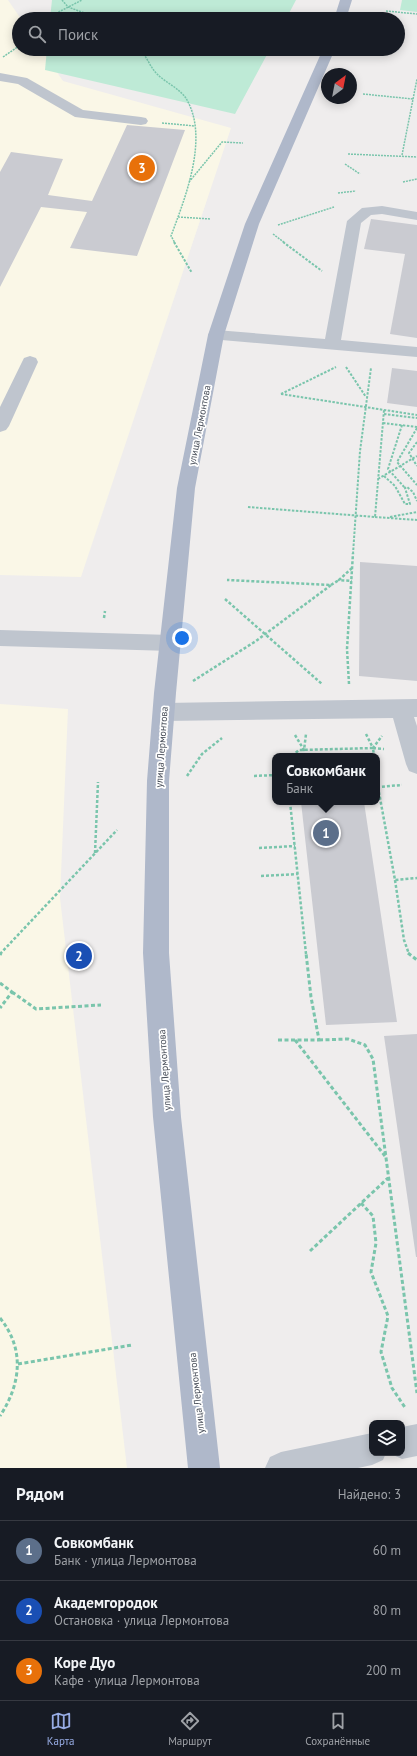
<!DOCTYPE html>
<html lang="ru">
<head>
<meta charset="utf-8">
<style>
  body { margin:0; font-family:"PT Sans",sans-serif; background:#20242c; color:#f1f3f6 }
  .controls { position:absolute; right:12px; bottom:12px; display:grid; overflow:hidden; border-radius:8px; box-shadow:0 2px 10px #0003 }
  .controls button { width:36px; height:36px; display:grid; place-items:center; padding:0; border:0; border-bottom:1px solid #363941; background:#171b24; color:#f1f3f6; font:20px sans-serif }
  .compass { position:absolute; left:321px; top:68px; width:36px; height:36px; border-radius:50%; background:#171b24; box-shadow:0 2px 10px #0003; rotate:32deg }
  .you { position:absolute; left:182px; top:638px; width:14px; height:14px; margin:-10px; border:3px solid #fff; border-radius:50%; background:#1a73e8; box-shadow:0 0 0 6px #1a73e833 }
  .badge { display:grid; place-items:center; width:26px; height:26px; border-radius:50%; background:#97ace4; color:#fff; font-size:13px; font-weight:700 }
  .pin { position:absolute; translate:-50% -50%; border:2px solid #fff; box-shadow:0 1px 4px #0006 }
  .popup { position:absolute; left:272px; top:753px; width:108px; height:52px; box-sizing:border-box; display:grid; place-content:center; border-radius:8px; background:#171b24; filter:drop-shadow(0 1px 3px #0005); font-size:13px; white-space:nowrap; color:#9ea1a6 }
  .popup b { font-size:15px; color:#f1f3f6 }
  .popup::after { content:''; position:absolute; left:50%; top:100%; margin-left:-8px; border:8px solid transparent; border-top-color:#171b24 }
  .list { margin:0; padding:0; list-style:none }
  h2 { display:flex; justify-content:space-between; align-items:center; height:52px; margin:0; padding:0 16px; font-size:17px }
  h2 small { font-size:13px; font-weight:400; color:#9ea1a6 }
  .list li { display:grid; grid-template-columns:26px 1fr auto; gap:12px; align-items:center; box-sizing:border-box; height:60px; padding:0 16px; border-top:1px solid #363941 }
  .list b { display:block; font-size:15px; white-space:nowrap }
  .list p { margin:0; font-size:13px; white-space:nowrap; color:#9ea1a6 }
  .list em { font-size:13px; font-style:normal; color:#9ea1a6 }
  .icon { flex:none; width:22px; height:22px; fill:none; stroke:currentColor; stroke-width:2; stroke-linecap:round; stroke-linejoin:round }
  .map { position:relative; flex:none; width:417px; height:1468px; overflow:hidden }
  .search { position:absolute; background:#171b24; box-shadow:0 2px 10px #0003; left:12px; right:12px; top:12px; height:44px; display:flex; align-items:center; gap:10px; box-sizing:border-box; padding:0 14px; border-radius:22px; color:#9ea1a6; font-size:15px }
  .sheet { height:232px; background:#171b24 }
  nav { display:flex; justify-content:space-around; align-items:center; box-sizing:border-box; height:56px; border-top:1px solid #363941; background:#171b24; font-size:11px; color:#9ea1a6 }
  nav a { display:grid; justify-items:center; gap:2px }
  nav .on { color:#97ace4 }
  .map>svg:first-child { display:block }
</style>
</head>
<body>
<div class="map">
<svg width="417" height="1468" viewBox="0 0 417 1468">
  <rect width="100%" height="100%" fill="#efeded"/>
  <path fill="#faf7e7" d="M0 0H8L21 19H19V49H41L63 81 231 128 81 577 0 575Z
    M0 704 68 709 60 898 127 1468H0Z"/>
  <path fill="#beead6" d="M52 0H296L286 19H50Z
    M402 0H417V12L400 10Z
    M47 49H270L235 114 45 70Z"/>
  <path fill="#cacbd1" d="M127 125 185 130 137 256 70 248 87 212 41 207 0 287V172L11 152 63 159 48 195 92 201Z
    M371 219 417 225V338L390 334 405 254 364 249Z
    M392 368 417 371V407L387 403Z
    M360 562 417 566V681L359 676Z
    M301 802H364L397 1022 326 1025Z
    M417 1034V1257H416L384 1036Z"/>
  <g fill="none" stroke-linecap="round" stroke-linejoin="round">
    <path stroke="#7ac5ac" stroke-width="1.5" stroke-dasharray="2 1" stroke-linecap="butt" d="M62 0 68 7 101 19
      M386 11 417 14
      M45 19 82 0
      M140 49C147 57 150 67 157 74 166 83 181 89 187 100 209 139 185 198 171 236L175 243
      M3 57 19 46
      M363 94 413 99
      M162 123 195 126
      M348 154 417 157
      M402 155 417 79
      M345 164 360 174
      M189 182 222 142 243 143
      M403 182 417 179
      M338 193 356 191
      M178 217 210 219
      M278 225 334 207
      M273 234 285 243"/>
    <path stroke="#7ac5ac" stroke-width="2" stroke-dasharray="2.5 1.5" stroke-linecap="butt" d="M174 242 192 273
      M283 242 322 271
      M346 367 366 397
      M281 394 336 367
      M281 394 417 415
      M384 414 417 418
      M383 423 417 427
      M402 425 388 469 405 488
      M417 428 397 462 417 485
      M417 442 409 453 417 466
      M384 476 395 486 405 504H410L405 488 407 487 413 492 417 501
      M378 479 417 456
      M248 507 375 517 384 410
      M375 517 417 520
      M390 517 417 512
      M353 554 360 451 371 368"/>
    <path stroke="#7ac5ac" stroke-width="2.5" stroke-dasharray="3 2" stroke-linecap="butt" d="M352 568 339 580 352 581
      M331 585 339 580
      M225 599 322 684
      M104 618 105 611
      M193 681 256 641 331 585 227 580
      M349 684 347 649 353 553
      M366 734 373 748 382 736
      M295 735 304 750 306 734
      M373 748 384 749
      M292 756 299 750 373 748 374 756
      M187 776 202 754 222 738
      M254 776 275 775
      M377 776 378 787 402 785
      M378 787 395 880 417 878
      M290 802 306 954
      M259 848 295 846
      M95 853 98 782
      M261 876 298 874
      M395 880 404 940 409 954
      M0 954 117 830"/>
    <path stroke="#7ac5ac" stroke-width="3" stroke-dasharray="4 2.5" stroke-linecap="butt" d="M408 953 417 960
      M0 955 1 953
      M0 983 12 992 0 1008
      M12 992 36 1009 101 1005
      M278 1040H319L311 997 306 953
      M295 1040 385 1156
      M319 1040 348 1039 365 1045 373 1059 417 1393
      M361 1203 373 1216 376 1243 371 1272 388 1316 381 1352 392 1388 406 1409
      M310 1251 388 1178
      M0 1318C25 1349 21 1384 0 1416
      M18 1364 132 1345"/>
    <path fill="#bfc5ce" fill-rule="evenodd" d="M0 73 27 78 83 110 141 117 146 118 148 121 146 124 141 125 75 117 18 84 0 81Z
      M382 206 417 212V220L382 214 371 215 361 223 341 340 417 347V357L210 339 208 335 210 331 216 330 325 339 347 221 362 208Z
      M30 356 36 358 38 362 9 426 6 430 0 432V407L22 362 24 358Z
      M0 630 171 635 178 637 181 643 178 649 171 651 0 646Z
      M417 699V717H414L417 726V774L409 771 406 764 393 718 164 721 156 718 153 712 156 706 164 703Z
      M417 1424V1456L402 1459 391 1454 390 1453H402V1427Z
      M372 1433V1453H386L383 1460 372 1465 358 1468H265L270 1457 281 1452Z"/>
    <path fill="#afb8ca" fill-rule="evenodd" d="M340 0H352L346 19H334Z
      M323 49H335L259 224 224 335 195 488 176 693 169 781V953L181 1117 220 1468H188L153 1117 143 953 147 781 154 693 177 488 208 335 245 224Z"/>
  </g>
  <g text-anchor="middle" stroke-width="3.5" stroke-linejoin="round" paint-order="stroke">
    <g font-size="10" fill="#474d58" stroke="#fff">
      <text transform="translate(199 425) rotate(-79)" y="4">улица Лермонтова</text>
      <text transform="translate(161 747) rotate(-86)" y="4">улица Лермонтова</text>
      <text transform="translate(164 1070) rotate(-94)" y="4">улица Лермонтова</text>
      <text transform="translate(196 1393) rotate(-96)" y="4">улица Лермонтова</text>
    </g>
  </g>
</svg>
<div class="controls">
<button><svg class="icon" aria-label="layers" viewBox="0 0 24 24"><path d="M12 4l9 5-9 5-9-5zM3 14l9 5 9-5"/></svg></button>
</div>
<svg class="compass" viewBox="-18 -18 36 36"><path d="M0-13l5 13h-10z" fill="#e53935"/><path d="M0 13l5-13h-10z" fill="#9ea1a6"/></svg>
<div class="you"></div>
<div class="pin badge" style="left:326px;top:833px;background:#5c6f8a">1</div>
<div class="popup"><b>Совкомбанк</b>Банк</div>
<div class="pin badge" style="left:79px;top:956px;background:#1a4fb4">2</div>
<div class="pin badge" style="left:142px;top:168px;background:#e8710a">3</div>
<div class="search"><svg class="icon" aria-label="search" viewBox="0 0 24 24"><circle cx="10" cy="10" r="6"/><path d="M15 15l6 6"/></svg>Поиск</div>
</div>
<section class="sheet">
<h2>Рядом<small>Найдено: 3</small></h2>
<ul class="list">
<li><span class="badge" style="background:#5c6f8a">1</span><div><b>Совкомбанк</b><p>Банк · улица Лермонтова</p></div><em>60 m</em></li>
<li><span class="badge" style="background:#1a4fb4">2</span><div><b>Академгородок</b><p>Остановка · улица Лермонтова</p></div><em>80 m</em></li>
<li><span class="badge" style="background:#e8710a">3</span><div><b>Коре Дуо</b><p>Кафе · улица Лермонтова</p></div><em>200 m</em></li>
</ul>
</section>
<nav>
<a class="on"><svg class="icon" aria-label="map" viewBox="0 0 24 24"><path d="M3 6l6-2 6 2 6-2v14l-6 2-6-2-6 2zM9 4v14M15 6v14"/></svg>Карта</a>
<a><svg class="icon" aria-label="directions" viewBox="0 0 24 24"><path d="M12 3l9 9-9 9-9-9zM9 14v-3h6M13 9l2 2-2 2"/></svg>Маршрут</a>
<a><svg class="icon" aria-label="saved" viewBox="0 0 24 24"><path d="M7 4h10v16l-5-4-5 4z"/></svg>Сохранённые</a>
</nav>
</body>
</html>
